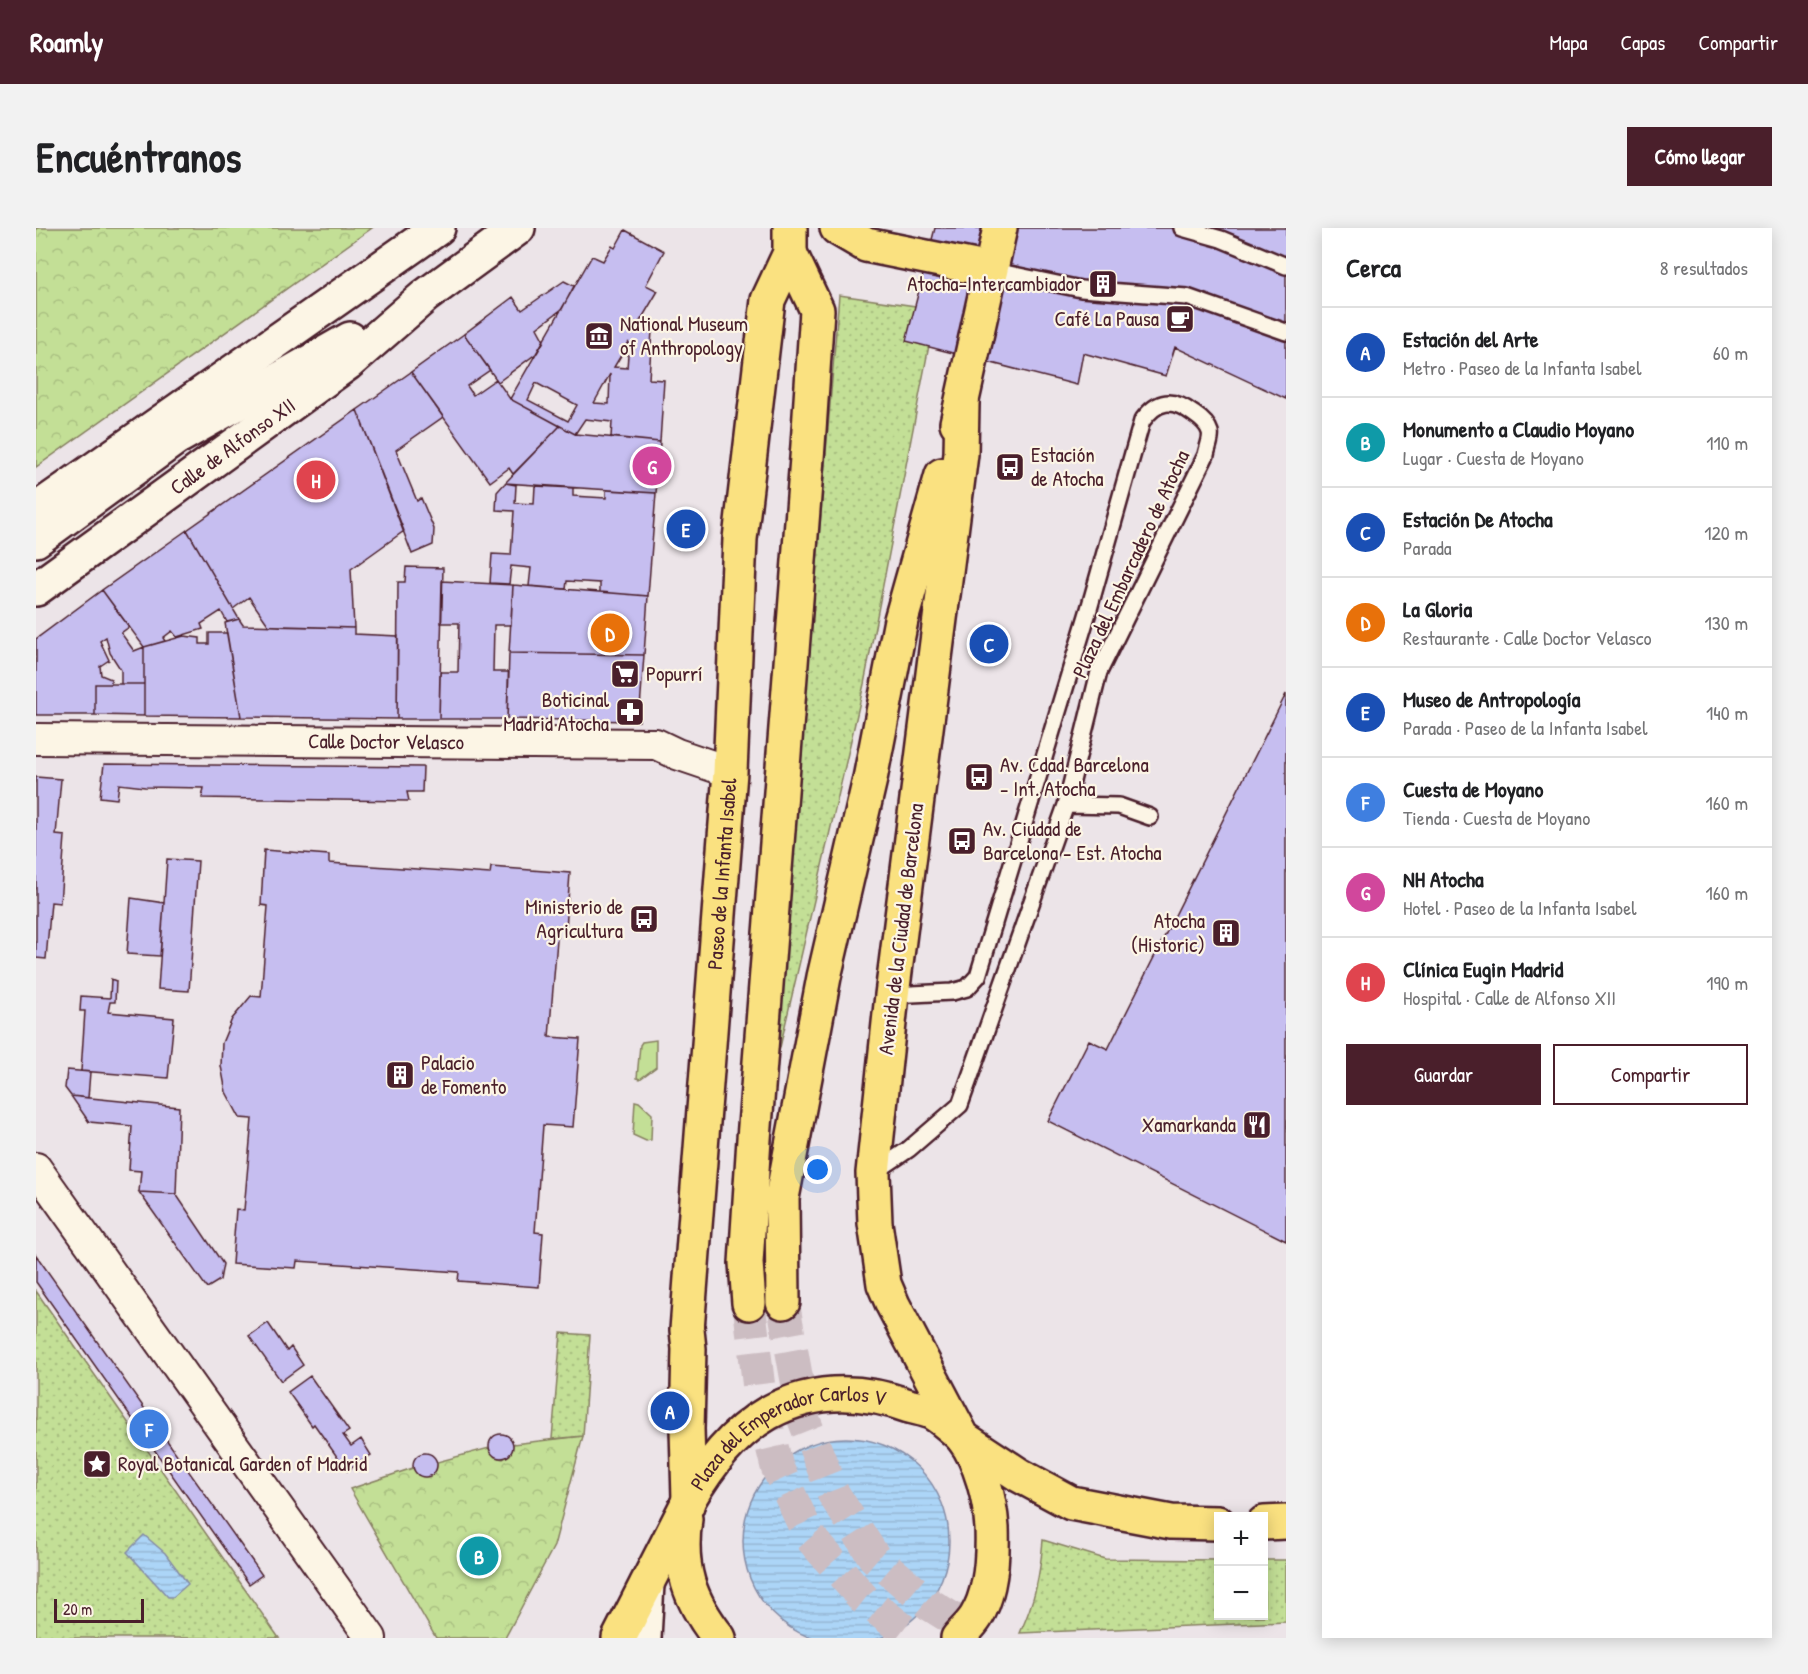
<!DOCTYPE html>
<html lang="es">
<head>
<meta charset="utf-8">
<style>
  body { margin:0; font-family:"Patrick Hand",sans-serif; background:#f2f2f2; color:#202124 }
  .controls { position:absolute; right:18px; bottom:18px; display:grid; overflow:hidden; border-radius:0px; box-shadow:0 3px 15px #0003 }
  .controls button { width:54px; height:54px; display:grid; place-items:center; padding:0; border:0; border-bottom:2px solid #e0e0e0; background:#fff; color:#202124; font:30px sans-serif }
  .scale { position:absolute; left:18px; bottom:15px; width:90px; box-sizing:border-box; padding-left:6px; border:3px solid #4a1f2b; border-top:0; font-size:16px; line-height:21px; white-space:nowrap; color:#4a1f2b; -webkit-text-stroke:4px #fcf5e5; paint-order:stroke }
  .you { position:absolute; left:782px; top:942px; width:21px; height:21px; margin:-15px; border:4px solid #fff; border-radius:50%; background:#1a73e8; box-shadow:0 0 0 9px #1a73e833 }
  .badge { display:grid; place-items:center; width:39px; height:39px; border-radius:50%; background:#4a1f2b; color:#fff; font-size:20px; font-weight:700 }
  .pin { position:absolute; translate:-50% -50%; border:3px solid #fff; box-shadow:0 2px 6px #0006 }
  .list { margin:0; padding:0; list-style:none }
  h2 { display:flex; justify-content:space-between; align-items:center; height:78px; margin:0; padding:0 24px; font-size:26px }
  h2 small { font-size:20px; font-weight:400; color:#757577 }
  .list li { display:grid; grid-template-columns:39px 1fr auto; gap:18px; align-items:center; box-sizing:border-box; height:90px; padding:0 24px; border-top:2px solid #e0e0e0 }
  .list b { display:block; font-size:22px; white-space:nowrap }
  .list p { margin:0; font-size:20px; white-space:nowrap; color:#757577 }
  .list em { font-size:20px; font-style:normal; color:#757577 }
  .actions { display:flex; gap:12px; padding:18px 24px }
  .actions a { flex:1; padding:14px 0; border:2px solid #4a1f2b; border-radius:0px; text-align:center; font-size:21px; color:#4a1f2b }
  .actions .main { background:#4a1f2b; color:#fff }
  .map { position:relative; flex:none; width:1250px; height:1410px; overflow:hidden; border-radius:0px }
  header { display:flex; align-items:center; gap:36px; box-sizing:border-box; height:84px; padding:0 30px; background:#4a1f2b; color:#fff }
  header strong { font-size:28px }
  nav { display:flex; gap:33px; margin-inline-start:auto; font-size:21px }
  .intro { display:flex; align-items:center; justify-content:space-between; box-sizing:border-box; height:144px; padding:0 36px }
  h1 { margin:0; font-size:42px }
  .button { padding:15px 27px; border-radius:0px; background:#4a1f2b; color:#fff; font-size:21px; font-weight:700 }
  main { display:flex; gap:36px; padding:0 36px }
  aside { flex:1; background:#fff; border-radius:0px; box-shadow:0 3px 15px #0003 }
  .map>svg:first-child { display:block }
</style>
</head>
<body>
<header>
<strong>Roamly</strong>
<nav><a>Mapa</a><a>Capas</a><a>Compartir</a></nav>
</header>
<div class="intro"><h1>Encuéntranos</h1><a class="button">Cómo llegar</a></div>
<main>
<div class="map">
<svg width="1250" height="1410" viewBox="0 0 1250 1410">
  <defs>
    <pattern id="forest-crowns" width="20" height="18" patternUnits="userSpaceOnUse" patternTransform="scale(1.5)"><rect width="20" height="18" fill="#c3df96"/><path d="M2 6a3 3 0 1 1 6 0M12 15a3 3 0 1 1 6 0" fill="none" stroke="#a9bf81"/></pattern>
    <pattern id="garden-dots" width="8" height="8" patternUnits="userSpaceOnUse" patternTransform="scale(1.5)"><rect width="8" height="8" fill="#c3df96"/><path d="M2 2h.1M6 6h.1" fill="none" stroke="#a9bf81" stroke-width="1.8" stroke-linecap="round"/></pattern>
    <pattern id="water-rules" width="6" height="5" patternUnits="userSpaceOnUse" patternTransform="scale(1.5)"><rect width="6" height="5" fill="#acd5f7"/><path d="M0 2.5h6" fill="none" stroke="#96b6d4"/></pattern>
  </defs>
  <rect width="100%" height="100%" fill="#ece4e8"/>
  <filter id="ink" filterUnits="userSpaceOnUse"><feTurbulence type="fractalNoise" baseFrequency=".0167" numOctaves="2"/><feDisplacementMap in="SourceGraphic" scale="12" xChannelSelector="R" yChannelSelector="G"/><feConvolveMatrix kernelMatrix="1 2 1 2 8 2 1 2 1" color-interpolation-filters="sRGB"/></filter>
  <g filter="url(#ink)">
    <path fill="#c3df96" stroke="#867f60" stroke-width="1.5" d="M620 812V839L604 851 601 850 604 817 606 814Z
      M599 873 603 874 616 886 615 912 610 913 597 907Z"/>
    <path fill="url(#forest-crowns)" stroke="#867f60" stroke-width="1.5" d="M0 0H336L0 239Z
      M547 1208 518 1318 469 1410H400L314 1261 377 1240 382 1247 394 1248 400 1242 401 1234 453 1220 459 1229 467 1231 474 1227 477 1216Z"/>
    <path fill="url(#garden-dots)" stroke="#867f60" stroke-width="1.5" d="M803 67 900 81 828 456 739 841Z
      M0 1063 243 1410H0Z
      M525 1105 554 1107 547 1208 516 1211Z
      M1007 1312 1069 1331 1182 1332V1388H1228V1332H1250V1394L984 1405C999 1372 1004 1348 1007 1312Z"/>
    <path fill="url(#water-rules)" stroke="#858ca5" stroke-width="1.5" d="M707 1313a103 103 0 1 1 206 0a103 103 0 1 1-206 0Z
      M108 1307 129 1325 152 1356 137 1369H132L91 1324Z"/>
    <path fill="#c6bef0" stroke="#4a1f2b" stroke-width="1.5" fill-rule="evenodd" d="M899 0H1250V171L1139 119 1130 148 1047 125 1041 157 870 113Z
      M589 2 628 23 610 57 622 63 603 95 616 102 613 151 628 152 624 214 575 209 576 194 549 191 539 206 474 171 556 28 567 33 576 18 579 20ZM593 114 591 140 578 139ZM574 146 573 176 558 175ZM500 155 541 177 532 193 492 172Z
      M528 53 538 58 526 81 501 100 508 113 501 125 462 154 428 106 477 69 486 82Z
      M428 106 454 142 431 158 437 167 460 151 474 171 524 198 477 246 473 240 454 254 375 144Z
      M375 144 407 189 360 222 381 273 385 270 398 301 397 317 376 326 321 182Z
      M321 182 368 303 315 341 318 400 233 398 213 369 197 381 151 302Z
      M524 198 539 206 624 214 620 265 469 255Z
      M469 255 480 257 479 275 498 276 499 258 537 260V268L570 270V262L620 265 612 368 564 364V355L531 353 530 361 493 358 495 340 475 338 473 356 454 355 456 326 475 327 478 283 460 282 461 264Z
      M151 302 203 391 191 394 185 383 165 396 167 401 141 409 136 403 127 410 129 413 108 419 66 362Z
      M370 339 407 340 403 491H361L362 354H369Z
      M406 353 477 357 475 397H458L457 444H473L471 491H403L404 444H422L423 395H405Z
      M477 357 612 368 608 427 473 425Z
      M66 362 93 399 85 405 98 423 108 419V456H85V442L74 425 70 409 64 413 73 432 64 438 65 447 75 451V456H59V487H0V411Z
      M203 391 207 397 318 400V406L362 408 361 491 205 489 189 395Z
      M173 405H191L205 489 108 488V419L148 408 164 410V416H173Z
      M473 425 608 427 603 493 471 491Z
      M59 456H108V488L59 487Z
      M1250 466V1013L1012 893 1053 812 1072 821Z
      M68 536 387 539 386 564H371L373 573 166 570 168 560 109 559 83 556 81 571 64 569Z
      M0 549 25 551 20 607 29 608 24 675 15 674 10 731 0 730Z
      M228 622 293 627V635L454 646 455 639 534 645 530 701 522 700 513 809 544 811 537 899 507 897 499 1004 507 1005 503 1059 422 1053 423 1044 261 1033 260 1040 196 1036 200 981 208 982 216 891 204 890 190 864 185 838 186 815 196 791 215 768 225 769 232 678 225 677Z
      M131 631 162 633 153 763 122 761Z
      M95 670 128 675 124 728 91 726Z
      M75 751 80 753 79 774H74L72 784 138 790 132 850 45 843 49 783H44L45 768 74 770Z
      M31 842 54 844 52 870 35 868 29 860Z
      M35 868 143 879 140 966 103 964 105 943 93 942 96 898 53 894Z
      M103 964 140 966 187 1036 184 1052 171 1060Z
      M0 1027 226 1347 213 1356 0 1054Z
      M232 1095 251 1123 255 1119 267 1137 245 1153 213 1108Z
      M274 1148 313 1203 307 1207 315 1218 325 1211 335 1227 311 1243 278 1196 276 1198 252 1164Z
      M453 1218a12 12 0 1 1 24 0a12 12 0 1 1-24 0Z
      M377 1237a12 12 0 1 1 24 0a12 12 0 1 1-24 0Z"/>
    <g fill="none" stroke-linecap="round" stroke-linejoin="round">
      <path stroke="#ccbdc2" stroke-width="33" stroke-dasharray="33 16" stroke-linecap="butt" d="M747 1074 768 1192 797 1265 838 1329 893 1376 947 1410
        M713 1075 724 1169 741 1239 773 1308 828 1371 878 1410"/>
      <g stroke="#4a1f2b" stroke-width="20">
        <path id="lane" d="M1146 0 1185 11 1250 38
          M954 42 1045 61 1151 69 1250 104
          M1030 577 1083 578 1114 589
          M839 944 873 921 924 877 1030 577 1063 444 1170 227C1171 220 1176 211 1174 204 1172 197 1164 190 1158 186 1136 170 1122 171 1106 193L1053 381 942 748 931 760 916 764 856 767"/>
      </g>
      <g stroke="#4a1f2b" stroke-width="34">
        <g id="street">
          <path id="s1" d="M0 511 620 516 641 526 694 544"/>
          <path d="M0 940 335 1410"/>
        </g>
      </g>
      <g stroke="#4a1f2b" stroke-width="38">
        <g id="secondary">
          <path d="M144 208 314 111"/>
          <path d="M0 282 402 0"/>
          <path d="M0 312 158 197"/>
          <path id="s2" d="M0 361 312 135 389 68 482 0"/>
          <path d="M608 1410 611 1356"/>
        </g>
      </g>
      <g stroke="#4a1f2b" stroke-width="38">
        <g id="primary">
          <path d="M801 0 830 17 954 42"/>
          <path d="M926 175 925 226 856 767 837 945 839 995 848 1056 857 1077 927 1210 983 1247 1035 1275 1135 1294 1182 1295"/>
          <path d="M921 195 964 0"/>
          <path d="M747 1074 746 970 788 749 834 551 865 392 906 247"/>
          <path d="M713 1075 710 1035 718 911 772 217 781 82 754 25"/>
          <path id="s3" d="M651 1277 653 1271 651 1201 653 1121 651 1102 694 544 704 311 732 72 754 25V0"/>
          <path d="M1228 1295 1250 1294"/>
        </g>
      </g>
      <g stroke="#4a1f2b" stroke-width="38">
        <g id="highway">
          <path id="s4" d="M653 1271C673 1237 697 1205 732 1185 778 1160 825 1161 873 1178 880 1180 888 1181 895 1184 903 1188 922 1204 927 1210 945 1233 954 1272 956 1300 957 1328 955 1365 940 1389 935 1397 928 1403 922 1410"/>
          <path d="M649 1291C642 1340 653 1372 683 1410"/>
          <path d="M583 1410 651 1277"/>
        </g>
      </g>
      <use href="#lane" stroke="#fcf5e5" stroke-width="15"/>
      <use href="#street" stroke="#fcf5e5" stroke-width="30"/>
      <use href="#secondary" stroke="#fcf5e5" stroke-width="33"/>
      <use href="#primary" stroke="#fae180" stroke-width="33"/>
      <use href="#highway" stroke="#fae180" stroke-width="33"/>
    </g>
  </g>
  <defs>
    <g id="building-square" transform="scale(1.5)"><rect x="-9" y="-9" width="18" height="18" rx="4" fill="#4a1f2b" stroke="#fcf5e5"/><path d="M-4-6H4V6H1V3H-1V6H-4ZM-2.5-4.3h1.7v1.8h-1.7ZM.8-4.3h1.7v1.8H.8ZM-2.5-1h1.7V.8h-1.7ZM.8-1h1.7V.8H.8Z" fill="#fff"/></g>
    <g id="cafe-square" transform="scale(1.5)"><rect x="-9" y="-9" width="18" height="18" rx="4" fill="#4a1f2b" stroke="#fcf5e5"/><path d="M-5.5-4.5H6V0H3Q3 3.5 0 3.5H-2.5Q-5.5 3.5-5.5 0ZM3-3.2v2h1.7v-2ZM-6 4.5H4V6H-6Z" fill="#fff"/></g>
    <g id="museum-square" transform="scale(1.5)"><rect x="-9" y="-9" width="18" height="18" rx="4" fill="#4a1f2b" stroke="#fcf5e5"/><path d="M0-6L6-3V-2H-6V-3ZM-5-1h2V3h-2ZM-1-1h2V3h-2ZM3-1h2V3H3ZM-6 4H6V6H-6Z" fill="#fff"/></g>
    <g id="bus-square" transform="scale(1.5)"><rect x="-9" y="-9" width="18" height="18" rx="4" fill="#4a1f2b" stroke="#fcf5e5"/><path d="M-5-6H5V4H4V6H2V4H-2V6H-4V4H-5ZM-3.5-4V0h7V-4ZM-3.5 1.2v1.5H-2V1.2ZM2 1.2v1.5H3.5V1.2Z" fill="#fff"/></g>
    <g id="supermarket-square" transform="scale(1.5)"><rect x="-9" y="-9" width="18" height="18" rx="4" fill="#4a1f2b" stroke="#fcf5e5"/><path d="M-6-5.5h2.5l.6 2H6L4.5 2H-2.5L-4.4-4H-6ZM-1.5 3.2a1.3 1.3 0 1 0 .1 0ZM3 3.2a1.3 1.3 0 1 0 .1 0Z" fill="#fff"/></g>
    <g id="pharmacy-square" transform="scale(1.5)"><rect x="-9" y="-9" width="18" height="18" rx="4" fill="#4a1f2b" stroke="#fcf5e5"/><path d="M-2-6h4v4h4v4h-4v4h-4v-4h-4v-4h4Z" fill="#fff"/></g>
    <g id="restaurant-square" transform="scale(1.5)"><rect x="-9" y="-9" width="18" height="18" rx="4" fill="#4a1f2b" stroke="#fcf5e5"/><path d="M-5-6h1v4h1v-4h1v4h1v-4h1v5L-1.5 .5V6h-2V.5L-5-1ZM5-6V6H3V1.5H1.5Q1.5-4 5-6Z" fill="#fff"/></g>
    <g id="sight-square" transform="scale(1.5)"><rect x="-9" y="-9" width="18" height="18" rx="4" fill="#4a1f2b" stroke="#fcf5e5"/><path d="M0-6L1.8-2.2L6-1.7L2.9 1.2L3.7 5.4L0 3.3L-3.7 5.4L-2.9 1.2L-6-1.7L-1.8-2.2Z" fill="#fff"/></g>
  </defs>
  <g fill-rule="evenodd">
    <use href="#building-square" x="1067" y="56"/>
    <use href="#cafe-square" x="1144" y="91"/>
    <use href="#museum-square" x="563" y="108"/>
    <use href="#bus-square" x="974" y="239"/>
    <use href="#supermarket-square" x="589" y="446"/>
    <use href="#pharmacy-square" x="594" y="484"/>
    <use href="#bus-square" x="943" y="549"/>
    <use href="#bus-square" x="926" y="613"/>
    <use href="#bus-square" x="608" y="691"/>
    <use href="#building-square" x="1190" y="705"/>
    <use href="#building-square" x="364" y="847"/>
    <use href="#restaurant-square" x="1221" y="897"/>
    <use href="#sight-square" x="61" y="1236"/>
  </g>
  <g text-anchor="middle" stroke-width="4.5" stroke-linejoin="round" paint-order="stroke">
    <g font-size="21" fill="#4a1f2b" stroke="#fcf5e5" text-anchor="start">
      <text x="1046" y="63" text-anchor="end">Atocha-Intercambiador</text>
      <text x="1123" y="98" text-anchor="end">Café La Pausa</text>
      <text x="584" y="103">National Museum<tspan x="584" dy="24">of Anthropology</tspan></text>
      <text x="995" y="234">Estación<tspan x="995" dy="24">de Atocha</tspan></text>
      <text x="610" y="453">Popurrí</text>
      <text x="573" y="479" text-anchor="end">Boticinal<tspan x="573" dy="24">Madrid Atocha</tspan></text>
      <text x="964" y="544">Av. Cdad. Barcelona<tspan x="964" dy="24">- Int. Atocha</tspan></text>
      <text x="947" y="608">Av. Ciudad de<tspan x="947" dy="24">Barcelona - Est. Atocha</tspan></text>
      <text x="587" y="686" text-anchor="end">Ministerio de<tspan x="587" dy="24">Agricultura</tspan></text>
      <text x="1169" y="700" text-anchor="end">Atocha<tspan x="1169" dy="24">(Historic)</tspan></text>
      <text x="385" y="842">Palacio<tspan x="385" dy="24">de Fomento</tspan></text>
      <text x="1200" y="904" text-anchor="end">Xamarkanda</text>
      <text x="82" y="1243">Royal Botanical Garden of Madrid</text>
    </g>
    <g font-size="21" fill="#4a1f2b" stroke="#fcf5e5">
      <text dy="7" stroke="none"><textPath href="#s2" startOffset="243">Calle de Alfonso XII</textPath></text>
      <text transform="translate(1095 336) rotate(-65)" y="7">Plaza del Embarcadero de Atocha</text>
      <text dy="7" stroke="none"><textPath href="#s1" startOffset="350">Calle Doctor Velasco</textPath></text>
      <text dy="7" stroke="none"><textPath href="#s3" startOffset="633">Paseo de la Infanta Isabel</textPath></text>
      <text transform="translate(865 701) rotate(-83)" y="7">Avenida de la Ciudad de Barcelona</text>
      <text dy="7" stroke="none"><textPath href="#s4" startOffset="126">Plaza del Emperador Carlos V</textPath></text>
    </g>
  </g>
</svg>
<div class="controls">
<button>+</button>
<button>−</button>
</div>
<div class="scale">20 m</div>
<div class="you"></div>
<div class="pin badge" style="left:634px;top:1183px;background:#1a4fb4">A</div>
<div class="pin badge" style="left:443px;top:1328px;background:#0f9aa8">B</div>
<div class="pin badge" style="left:953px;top:416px;background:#1a4fb4">C</div>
<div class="pin badge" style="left:574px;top:405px;background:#e8710a">D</div>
<div class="pin badge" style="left:650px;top:301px;background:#1a4fb4">E</div>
<div class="pin badge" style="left:113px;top:1201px;background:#3f7fe0">F</div>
<div class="pin badge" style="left:616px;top:238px;background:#d1479c">G</div>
<div class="pin badge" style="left:280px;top:252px;background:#e0444e">H</div>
</div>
<aside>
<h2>Cerca<small>8 resultados</small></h2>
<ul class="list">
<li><span class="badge" style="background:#1a4fb4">A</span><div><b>Estación del Arte</b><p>Metro · Paseo de la Infanta Isabel</p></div><em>60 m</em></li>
<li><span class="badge" style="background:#0f9aa8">B</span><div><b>Monumento a Claudio Moyano</b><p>Lugar · Cuesta de Moyano</p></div><em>110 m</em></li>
<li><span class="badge" style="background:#1a4fb4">C</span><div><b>Estación De Atocha</b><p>Parada</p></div><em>120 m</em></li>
<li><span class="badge" style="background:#e8710a">D</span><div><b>La Gloria</b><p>Restaurante · Calle Doctor Velasco</p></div><em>130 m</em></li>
<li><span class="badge" style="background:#1a4fb4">E</span><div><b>Museo de Antropología</b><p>Parada · Paseo de la Infanta Isabel</p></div><em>140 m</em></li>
<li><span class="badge" style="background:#3f7fe0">F</span><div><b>Cuesta de Moyano</b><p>Tienda · Cuesta de Moyano</p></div><em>160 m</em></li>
<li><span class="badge" style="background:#d1479c">G</span><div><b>NH Atocha</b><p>Hotel · Paseo de la Infanta Isabel</p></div><em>160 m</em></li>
<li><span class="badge" style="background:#e0444e">H</span><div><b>Clínica Eugin Madrid</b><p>Hospital · Calle de Alfonso XII</p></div><em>190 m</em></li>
</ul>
<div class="actions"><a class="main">Guardar</a><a>Compartir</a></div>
</aside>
</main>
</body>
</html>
